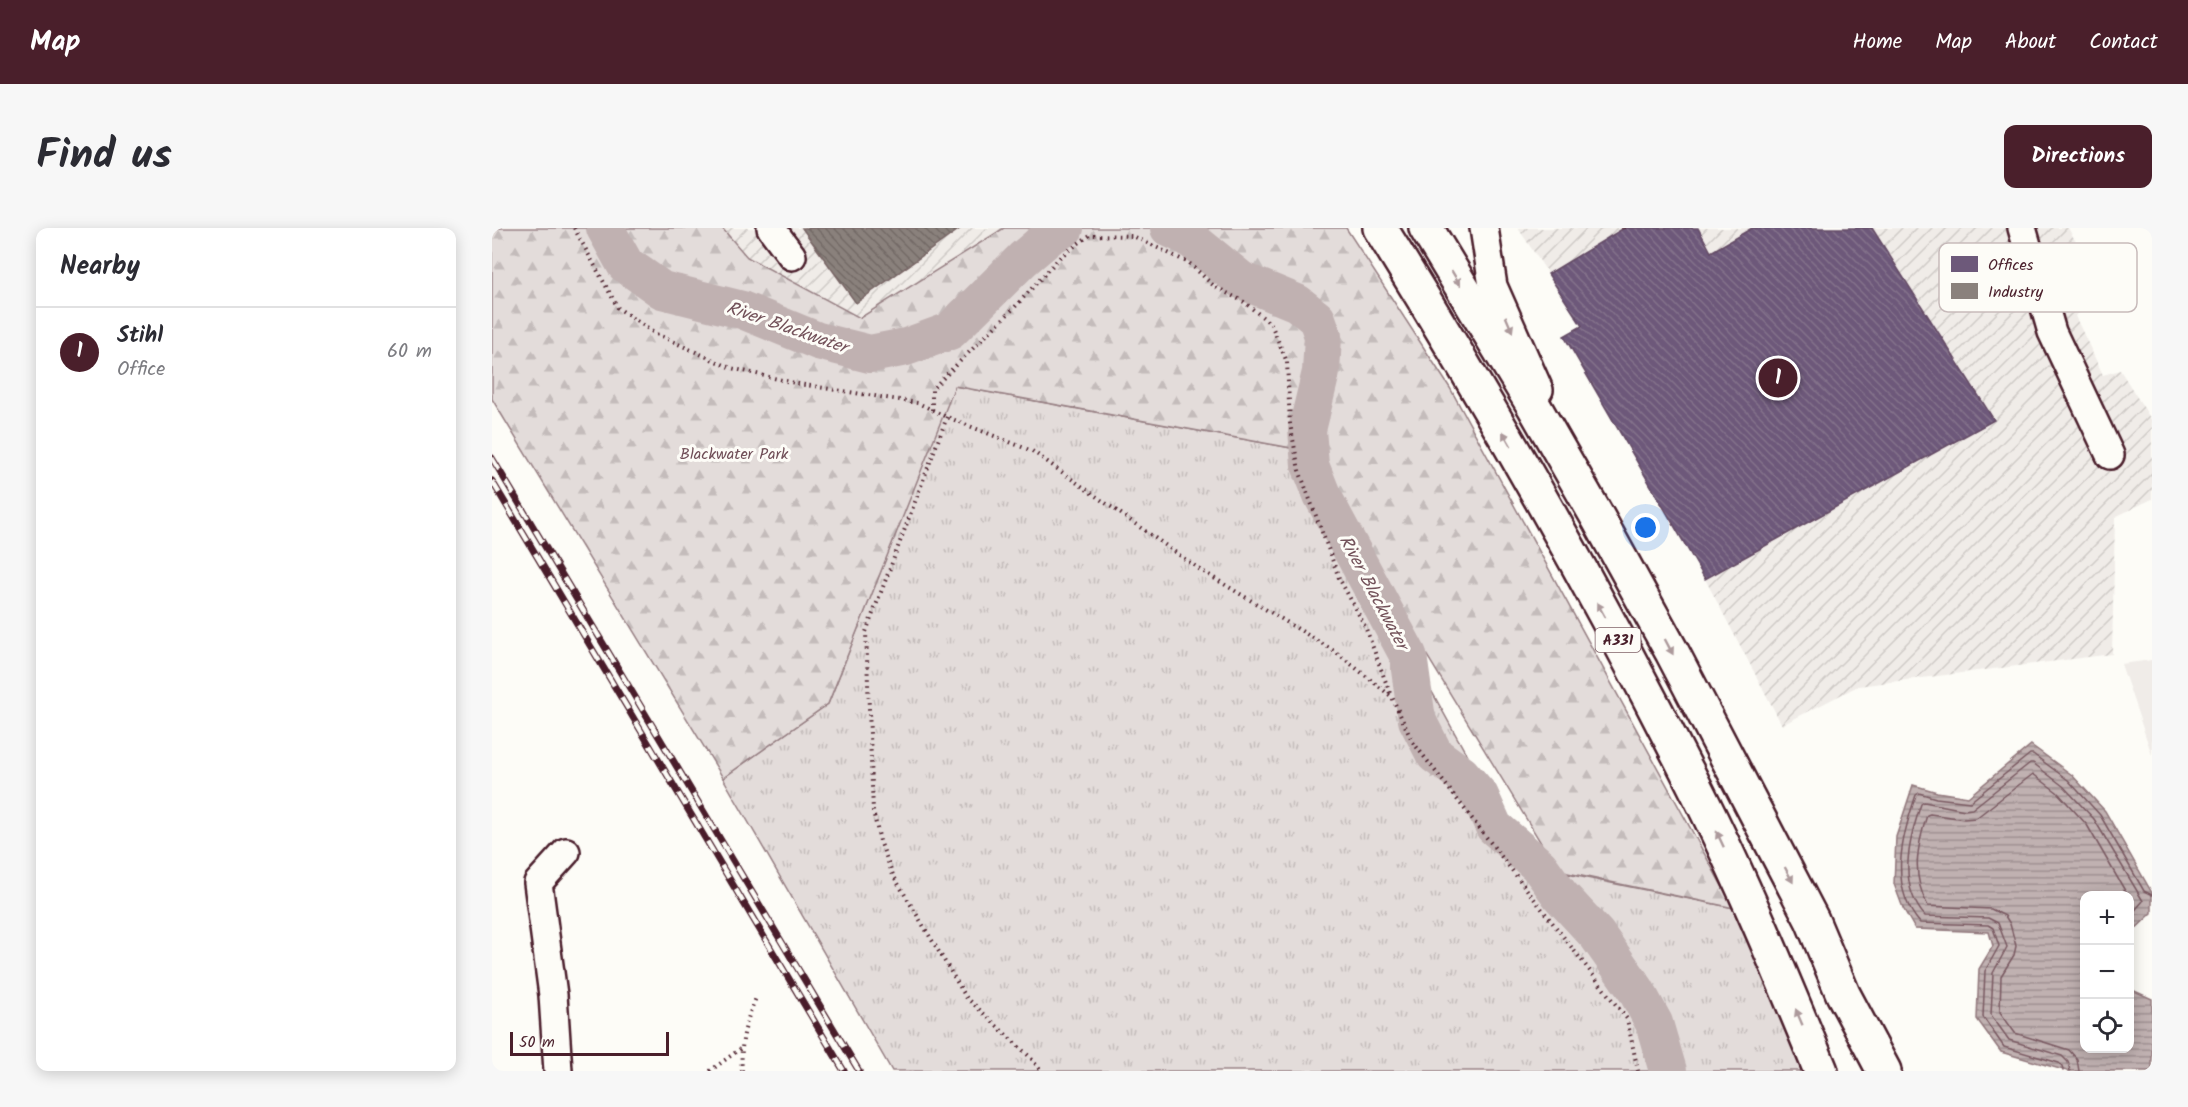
<!DOCTYPE html>
<html lang="en">
<head>
<meta charset="utf-8">
<style>
  body { margin:0; font-family:Kalam,sans-serif; background:#f7f7f7; color:#2b2b33 }
  .controls { position:absolute; right:18px; bottom:18px; display:grid; overflow:hidden; border-radius:12px; box-shadow:0 3px 15px #0003 }
  .controls button { width:54px; height:54px; display:grid; place-items:center; padding:0; border:0; border-bottom:2px solid #e1e1e2; background:#fff; color:#2b2b33; font:30px sans-serif }
  .scale { position:absolute; left:18px; bottom:15px; width:159px; box-sizing:border-box; padding-left:6px; border:3px solid #4a1f2b; border-top:0; font-size:16px; line-height:21px; white-space:nowrap; color:#4a1f2b; -webkit-text-stroke:4px #fdfcf7; paint-order:stroke }
  .you { position:absolute; left:1154px; top:300px; width:21px; height:21px; margin:-15px; border:4px solid #fff; border-radius:50%; background:#1a73e8; box-shadow:0 0 0 9px #1a73e833 }
  .badge { display:grid; place-items:center; width:39px; height:39px; border-radius:50%; background:#4a1f2b; color:#fff; font-size:20px; font-weight:700 }
  .pin { position:absolute; translate:-50% -50%; border:3px solid #fff; box-shadow:0 2px 6px #0006 }
  .list { margin:0; padding:0; list-style:none }
  h2 { display:flex; justify-content:space-between; align-items:center; height:78px; margin:0; padding:0 24px; font-size:26px }
  h2 small { font-size:20px; font-weight:400; color:#7c7c81 }
  .list li { display:grid; grid-template-columns:39px 1fr auto; gap:18px; align-items:center; box-sizing:border-box; height:90px; padding:0 24px; border-top:2px solid #e1e1e2 }
  .list b { display:block; font-size:22px; white-space:nowrap }
  .list p { margin:0; font-size:20px; white-space:nowrap; color:#7c7c81 }
  .list em { font-size:20px; font-style:normal; color:#7c7c81 }
  .icon { flex:none; width:33px; height:33px; fill:none; stroke:currentColor; stroke-width:2; stroke-linecap:round; stroke-linejoin:round }
  .map { position:relative; flex:none; width:1660px; height:843px; overflow:hidden; border-radius:12px }
  header { display:flex; align-items:center; gap:36px; box-sizing:border-box; height:84px; padding:0 30px; background:#4a1f2b; color:#fff }
  header strong { font-size:28px }
  nav { display:flex; gap:33px; margin-inline-start:auto; font-size:21px }
  .intro { display:flex; align-items:center; justify-content:space-between; box-sizing:border-box; height:144px; padding:0 36px }
  h1 { margin:0; font-size:42px }
  .button { padding:15px 27px; border-radius:12px; background:#4a1f2b; color:#fff; font-size:21px; font-weight:700 }
  main { display:flex; gap:36px; padding:0 36px }
  aside { flex:1; background:#fff; border-radius:12px; box-shadow:0 3px 15px #0003 }
  .map>svg:first-child { display:block }
</style>
</head>
<body>
<header>
<strong>Map</strong>
<nav><a>Home</a><a>Map</a><a>About</a><a>Contact</a></nav>
</header>
<div class="intro"><h1>Find us</h1><a class="button">Directions</a></div>
<main>
<aside>
<h2>Nearby<small></small></h2>
<ul class="list">
<li><span class="badge">1</span><div><b>Stihl</b><p>Office</p></div><em>60 m</em></li>
</ul>
</aside>
<div class="map">
<svg width="1660" height="843" viewBox="0 0 1660 843">
  <defs>
    <pattern id="industrial-furrows" width="10" height="10" patternUnits="userSpaceOnUse" patternTransform="scale(1.5)"><rect width="10" height="10" fill="#f0ece8"/><path d="M-1 1l2-2M0 10L10 0M9 11l2-2" fill="none" stroke="#cfcac7"/></pattern>
    <pattern id="grass-tufts" width="24" height="20" patternUnits="userSpaceOnUse" patternTransform="scale(1.5)"><rect width="24" height="20" fill="#e3dcda"/><path d="M3 7l-1-3M5 7V3M7 7l1-3M15 17l-1-3M17 17v-4M19 17l1-3" fill="none" stroke="#c4bcbb"/></pattern>
    <pattern id="forest-firs" width="22" height="20" patternUnits="userSpaceOnUse" patternTransform="scale(1.5)"><rect width="22" height="20" fill="#e3dcda"/><path d="M5 1l3.5 6h-7zM16 11l3.5 6h-7z" fill="#c4bcbb"/></pattern>
    <pattern id="water-rules" width="6" height="5" patternUnits="userSpaceOnUse" patternTransform="scale(1.5)"><rect width="6" height="5" fill="#c0b1b1"/><path d="M0 2.5h6" fill="none" stroke="#9e8f90"/></pattern>
    <pattern id="offices-back-hatch" width="6" height="6" patternUnits="userSpaceOnUse" patternTransform="scale(1.5)"><rect width="6" height="6" fill="#6d597a"/><path d="M-1 5l2 2M0 0l6 6M5-1l2 2" fill="none" stroke="#84728b"/></pattern>
    <pattern id="industry-back-hatch" width="6" height="6" patternUnits="userSpaceOnUse" patternTransform="scale(1.5)"><rect width="6" height="6" fill="#8a817c"/><path d="M-1 5l2 2M0 0l6 6M5-1l2 2" fill="none" stroke="#736966"/></pattern>
  </defs>
  <rect width="100%" height="100%" fill="#fdfcf7"/>
  <filter id="ink" filterUnits="userSpaceOnUse"><feTurbulence type="fractalNoise" baseFrequency=".0167" numOctaves="2"/><feDisplacementMap in="SourceGraphic" scale="12" xChannelSelector="R" yChannelSelector="G"/><feConvolveMatrix kernelMatrix="1 2 1 2 8 2 1 2 1" color-interpolation-filters="sRGB"/></filter>
  <g filter="url(#ink)">
    <path fill="#f0ece8" d="M1660 432V527L1629 436Z"/>
    <path fill="url(#industrial-furrows)" d="M230 0H512L368 90 255 29Z
      M1026 0H1576L1594 31 1598 77 1583 88 1611 147 1628 142 1660 193V271L1623 289 1620 426 1366 458 1290 497 1213 351 1072 108 1090 97Z"/>
    <path fill="url(#grass-tufts)" stroke="#967e82" stroke-width="1.5" d="M462 158 810 222 826 257 1036 638 1242 680 1314 843H400L231 550 336 476Z"/>
    <path fill="url(#forest-firs)" stroke="#967e82" stroke-width="1.5" d="M0 0H230L255 29 368 90 512 0H854L958 160 1242 680 1066 643 810 222 463 158 336 476 231 550 0 171Z"/>
    <path fill="url(#water-rules)" stroke="#91777b" stroke-width="1.5" d="M1539 517 1580 547 1613 583 1660 665V685L1638 706V668H1592V820H1638V761L1660 771V843H1575L1509 824 1485 791 1487 741 1501 718 1497 704 1423 701 1411 680 1402 656 1404 609 1421 557 1445 564 1476 569Z"/>
    <path fill="url(#offices-back-hatch)" stroke="#624862" stroke-width="1.5" d="M1206 0 1219 24 1260 0H1380L1502 192 1213 351 1072 108 1090 98 1056 46 1132 0Z"/>
    <path fill="url(#industry-back-hatch)" stroke="#776464" stroke-width="1.5" d="M310 0H469L364 75Z"/>
    <g fill="none" stroke-linecap="round" stroke-linejoin="round">
      <path stroke="#795961" stroke-width="1.5" d="M1571 843 1570 838 1567 835 1512 819 1491 789 1493 743 1507 718 1501 700 1496 697 1428 695C1396 658 1410 608 1424 567L1427 565 1444 570 1478 574 1538 526H1541L1576 552 1608 587 1652 663 1660 667
        M1578 843 1576 834 1570 828 1517 812 1499 787 1501 745 1515 719 1506 695 1496 690 1433 688C1405 656 1417 612 1429 576L1432 574 1473 582 1480 581 1538 535H1541L1571 558 1602 591 1651 673 1638 688
        M1587 843 1585 831 1577 822 1523 805 1508 784 1509 748 1522 727 1524 718 1518 696 1513 688 1499 681 1436 678C1419 647 1425 619 1435 587L1438 586 1472 591 1484 590 1541 546 1565 564 1595 597 1636 668"/>
      <path stroke="#c0b1b1" stroke-width="38" d="M113 0 133 36 170 62 250 82 326 113 378 126 414 119 458 103 531 31 558 8 573 0
        M677 0 696 9 749 52 805 75 825 91 831 108 829 144 815 202 818 237 830 267 916 427 925 492 943 527 969 546 988 568 1002 599 1047 638 1068 667 1105 707 1144 762 1162 795 1176 843"/>
      <g stroke="#4a1f2b" stroke-width="32">
        <path id="minor" d="M279 0 300 28
          M992 0 1001 58 1047 162
          M1530 0 1560 104 1618 227
          M66 843 61 767 46 655 74 624"/>
      </g>
      <g stroke="#4a1f2b" stroke-width="38">
        <path id="major" d="M888 0C1002 183 1108 370 1205 563 1251 654 1290 749 1329 843
          M934 0 1043 180 1106 290 1180 424 1320 692 1351 766 1392 843"/>
      </g>
      <path stroke="#4a1f2b" stroke-width="4" stroke-dasharray="1.5 4.5" stroke-linecap="butt" d="M82 0 126 80 162 105 239 140 307 156 426 175 455 189 540 223 707 341 844 424 900 469 920 513 1135 791 1146 843
        M1131 0V1
        M440 182V161L523 79 569 28 598 7 641 8 697 35 722 58 752 74 779 96 795 134 798 196 807 242 847 350 873 398 899 468
        M455 189 374 404 381 583 388 613 401 647 474 769 539 830 549 843
        M218 843 248 821
        M250 843C248 816 253 794 264 770"/>
      <use href="#minor" stroke="#fdfcf7" stroke-width="27"/>
      <use href="#major" stroke="#fdfcf7" stroke-width="33"/>
      <g stroke="#4a1f2b" stroke-width="7">
        <path id="rail" d="M0 230 367 843
          M0 253 352 843"/>
      </g>
      <use href="#rail" stroke="#fdfcf7" stroke-width="4.5" stroke-dasharray="14" stroke-linecap="butt"/>
    </g>
    <defs><path id="oneway-solid" d="M-6-.8H1V-3.2L6.5 0L1 3.2V.8H-6Z" transform="scale(1.5)"/></defs>
    <g fill="#ac999b">
      <use href="#oneway-solid" transform="translate(964 50) rotate(59)"/>
      <use href="#oneway-solid" transform="translate(1017 96) rotate(67)"/>
      <use href="#oneway-solid" transform="translate(1015 211) rotate(-120)"/>
      <use href="#oneway-solid" transform="translate(1109 382) rotate(-119)"/>
      <use href="#oneway-solid" transform="translate(1177 419) rotate(62)"/>
      <use href="#oneway-solid" transform="translate(1228 611) rotate(-115)"/>
      <use href="#oneway-solid" transform="translate(1297 647) rotate(62)"/>
      <use href="#oneway-solid" transform="translate(1307 789) rotate(-113)"/>
    </g>
  </g>
  <g text-anchor="middle" stroke-width="6" stroke-linejoin="round" paint-order="stroke">
    <rect fill="#fdfcf7" stroke="#806168" stroke-width="1.5" x="1103.5" y="400" width="45" height="24" rx="4.5"/>
    <g font-size="15" font-weight="bold" fill="#4a1f2b">
      <text x="1126" y="417">A331</text>
    </g>
    <g font-size="16" fill="#704e57" stroke="#fdfcf7">
      <text x="242" y="231">Blackwater Park</text>
    </g>
    <g font-size="18" font-style="italic" fill="#73525a" stroke="#fdfcf7">
      <text transform="translate(295 99) rotate(19)" y="6">River Blackwater</text>
      <text transform="translate(882 364) rotate(62)" y="6">River Blackwater</text>
    </g>
  </g>
  <rect x="1447" y="15" width="198" height="69" rx="9" fill="#fdfcf7" stroke="#c7baba" stroke-width="1.5"/>
  <rect x="1459" y="28" width="27" height="16" fill="#6d597a"/>
  <rect x="1459" y="55" width="27" height="16" fill="#8a817c"/>
  <g font-size="16" fill="#4a1f2b">
    <text x="1496" y="42">Offices</text>
    <text x="1496" y="69">Industry</text>
  </g>
</svg>
<div class="controls">
<button>+</button>
<button>−</button>
<button><svg class="icon" aria-label="locate" viewBox="0 0 24 24"><circle cx="12" cy="12" r="6"/><path d="M12 2v4M12 18v4M2 12h4M18 12h4"/></svg></button>
</div>
<div class="scale">50 m</div>
<div class="you"></div>
<div class="pin badge" style="left:1286px;top:150px">1</div>
</div>
</main>
</body>
</html>
